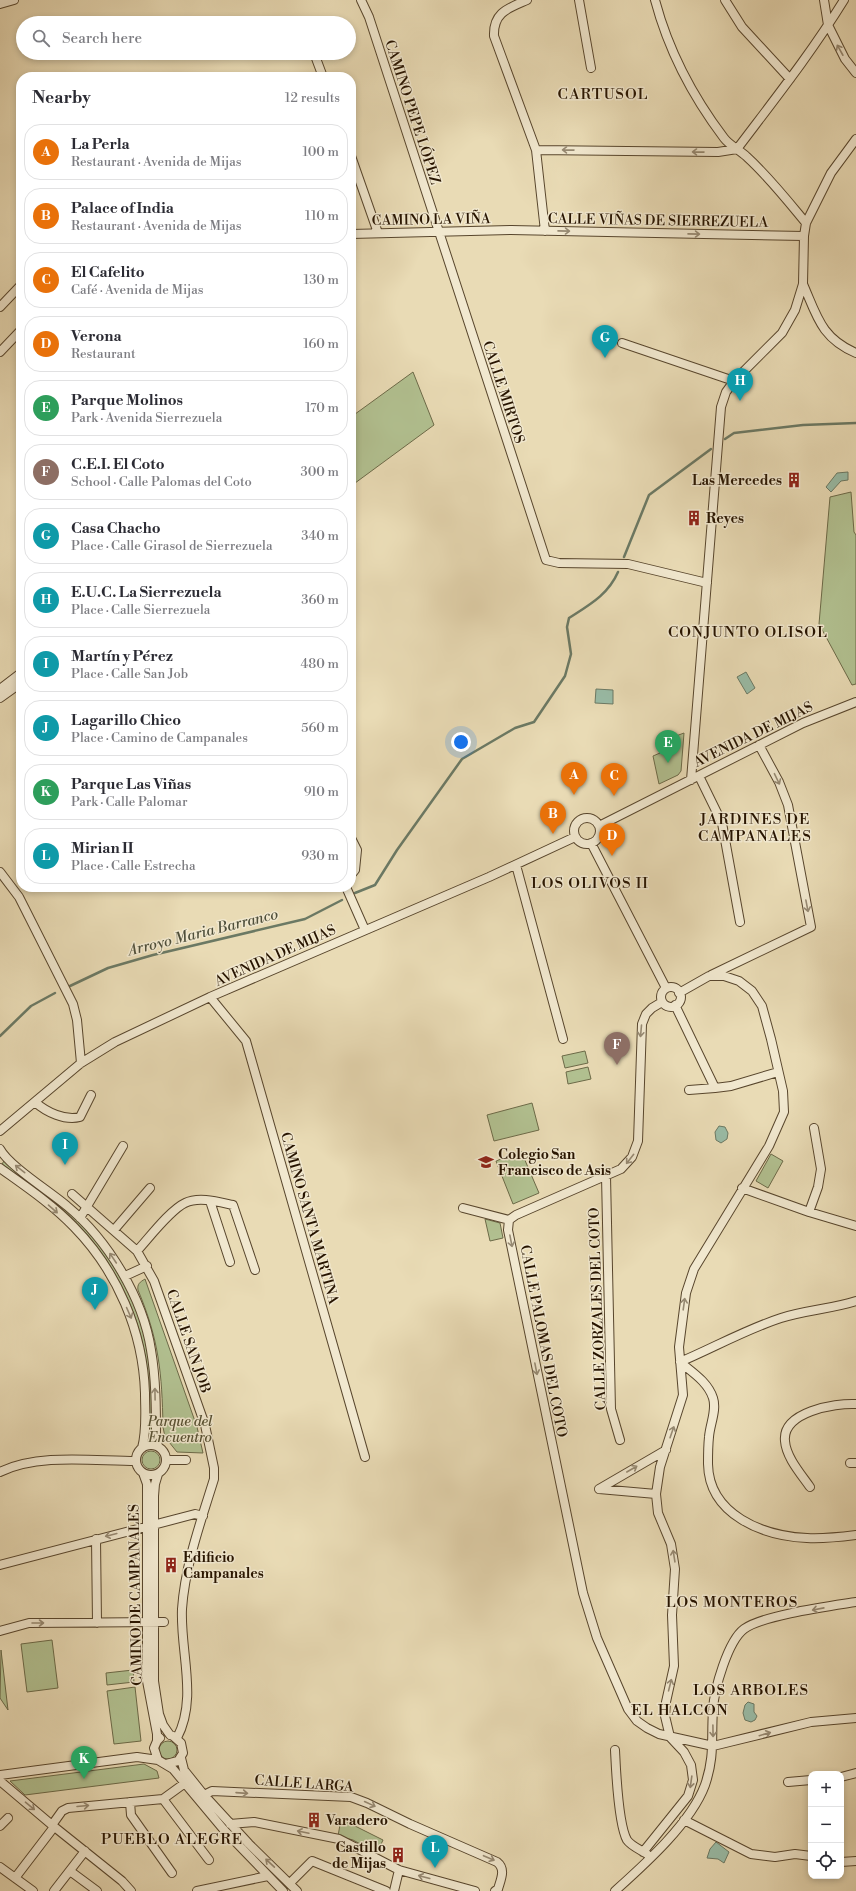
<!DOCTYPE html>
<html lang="en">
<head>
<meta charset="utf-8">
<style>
  body { margin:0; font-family:"Libre Bodoni",serif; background:#f7f7f7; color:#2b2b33 }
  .controls { position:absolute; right:12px; bottom:12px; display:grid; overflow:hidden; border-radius:8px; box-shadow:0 2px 6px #0003 }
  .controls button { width:36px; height:36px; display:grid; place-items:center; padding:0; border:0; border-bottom:1px solid #e1e1e2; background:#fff; color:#2b2b33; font:20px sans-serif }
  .you { position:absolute; left:461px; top:742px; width:14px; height:14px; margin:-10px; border:3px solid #fff; border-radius:50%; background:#1a73e8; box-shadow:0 0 0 6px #1a73e833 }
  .badge { display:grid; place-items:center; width:26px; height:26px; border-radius:50%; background:#8f2418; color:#fff; font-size:13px; font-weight:700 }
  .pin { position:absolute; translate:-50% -33px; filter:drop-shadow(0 1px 2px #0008) }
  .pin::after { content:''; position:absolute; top:21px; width:14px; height:12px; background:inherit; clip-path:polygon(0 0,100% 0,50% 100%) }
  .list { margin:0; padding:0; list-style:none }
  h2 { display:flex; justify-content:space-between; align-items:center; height:52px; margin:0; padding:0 16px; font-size:17px }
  h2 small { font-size:13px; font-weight:400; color:#7c7c81 }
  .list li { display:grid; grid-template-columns:26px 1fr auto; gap:12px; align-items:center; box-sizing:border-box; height:56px; margin:0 8px 8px; padding:0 8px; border:1px solid #e1e1e2; border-radius:16px }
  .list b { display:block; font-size:15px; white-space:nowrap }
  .list p { margin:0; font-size:13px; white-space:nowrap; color:#7c7c81 }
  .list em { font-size:13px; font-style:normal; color:#7c7c81 }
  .icon { flex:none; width:22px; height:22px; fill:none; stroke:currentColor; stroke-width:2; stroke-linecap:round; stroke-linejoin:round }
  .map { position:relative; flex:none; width:856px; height:1891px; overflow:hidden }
  .search { position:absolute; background:#fff; box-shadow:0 2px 6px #0003; left:16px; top:16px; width:340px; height:44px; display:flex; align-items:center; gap:10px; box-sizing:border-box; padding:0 14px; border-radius:22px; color:#7c7c81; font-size:15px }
  .panel { position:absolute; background:#fff; box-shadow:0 2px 6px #0003; left:16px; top:72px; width:340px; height:820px; border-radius:16px }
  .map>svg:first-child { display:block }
</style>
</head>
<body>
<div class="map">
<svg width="856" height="1891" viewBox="0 0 856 1891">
  <rect width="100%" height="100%" fill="#e9dbb5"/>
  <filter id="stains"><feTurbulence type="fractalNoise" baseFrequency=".005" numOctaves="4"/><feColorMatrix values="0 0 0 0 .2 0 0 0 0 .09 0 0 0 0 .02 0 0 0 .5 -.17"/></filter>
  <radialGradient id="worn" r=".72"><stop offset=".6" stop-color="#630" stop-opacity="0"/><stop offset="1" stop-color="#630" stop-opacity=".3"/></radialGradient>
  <path fill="#b2c191" stroke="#6c6a48" d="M413 372 434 425 351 486V417Z
    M851 492 854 532 856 535V684L852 685 819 624 830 497Z
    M684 733 681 771 678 775 659 784 653 756 660 753 657 743Z
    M585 1051 588 1063 565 1068 562 1056Z
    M588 1067 591 1079 568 1084 566 1072Z
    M532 1103 539 1130 494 1141 487 1115Z
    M521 1151 539 1193 513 1204 496 1161Z
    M771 1154 783 1161 768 1188 756 1181Z
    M4 1161C29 1180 55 1198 78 1220 112 1254 140 1303 148 1350 153 1379 152 1409 152 1438H149C148 1409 150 1379 144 1350 134 1298 103 1245 63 1210 43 1194 22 1179 2 1164Z
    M485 1219 500 1223 503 1238 490 1241Z
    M145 1279 197 1427 203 1453 177 1452 165 1437 163 1427C162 1373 159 1340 138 1290 137 1284 140 1282 145 1279Z
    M142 1460a9 9 0 1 1 18 0a9 9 0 1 1-18 0Z
    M52 1640 58 1688 27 1692 21 1644Z
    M1 1650 8 1710 0 1698Z
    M133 1670 134 1682 107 1685 106 1673Z
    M135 1687 141 1741 114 1744 107 1691Z
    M159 1750a9 9 0 1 1 18 0a9 9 0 1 1-18 0Z
    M144 1764 157 1771 159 1778 25 1795 10 1781Z
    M341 1819 383 1840 377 1853 353 1840 338 1836Z"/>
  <path fill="#99bca7" stroke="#6b7964" d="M848 472V480L841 481 831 492 826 487 837 473Z
    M746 672 755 688 747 694 737 677Z
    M596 689 613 690V704L595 703Z
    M719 1126 725 1127 728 1133 727 1139 721 1143 716 1140 715 1132Z
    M748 1702 754 1704V1712L757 1716 755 1720 751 1722 745 1720 743 1713 745 1705Z
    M716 1842 729 1852 724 1863 718 1859 707 1858 710 1849Z"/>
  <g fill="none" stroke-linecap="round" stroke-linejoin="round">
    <path stroke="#6b7964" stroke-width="2.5" d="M725 439 734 433 803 425 856 423
      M624 557 649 495 711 449
      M355 893 375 885 397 850 462 759 515 728 534 722 565 676 571 654 567 627 569 618C589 605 608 595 618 572
      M70 986 108 968 153 955 305 919 342 900
      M0 1036 31 1006 55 993"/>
    <g stroke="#58462d" stroke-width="10">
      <path id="minor" d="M361 0 369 17 546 560 559 563 628 564 707 583
        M527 0C509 8 493 12 494 36L536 150 545 231
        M579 0 591 68
        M655 0C668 49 693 97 724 138 730 146 740 150 747 157 769 177 787 200 806 223
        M725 0 742 27 790 79
        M824 0 828 25 845 59 856 73
        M0 4 14 0
        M314 53 323 77
        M536 150 718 152 737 149C774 100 812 52 844 0
        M351 156 378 233
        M351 234 511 230 804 236
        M803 284C817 316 821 338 856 353
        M0 307 21 285
        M622 343 734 381
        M0 352 21 330
        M0 689 21 673
        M0 698 21 683
        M699 776 722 823 740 922
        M691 780 721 407 726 392 734 381 782 333 795 310 803 284 804 236 806 223 831 173 856 139
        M574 831a13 13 0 1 1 26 0a13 13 0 1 1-26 0Z
        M599 826 803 723 856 702
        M351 838 357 850 355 870 351 875
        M591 843 666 988
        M516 865 563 1039
        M0 872 19 897 73 1004 77 1020 81 1063
        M346 887 365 930
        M711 975 811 927 788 805 779 782 759 745
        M661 997a10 10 0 1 1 20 0a10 10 0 1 1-20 0Z
        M210 997 246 1041 365 1457
        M662 1002 652 1008 646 1014 642 1024 638 1141 632 1157 621 1169 516 1215 509 1220 508 1230 583 1593 597 1638 628 1709 637 1721 647 1728 659 1734 713 1746 811 1722 856 1718
        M675 1005 715 1088 731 1086 778 1072
        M689 1090 715 1088
        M35 1102C46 1112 65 1121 80 1117L91 1095
        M0 1131 81 1063 115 1042 210 997 489 877 575 837
        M0 1149C9 1166 51 1192 67 1206 108 1240 143 1298 151 1350 156 1379 156 1409 156 1438L158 1446
        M0 1168C25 1186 52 1204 74 1227 117 1271 143 1331 145 1393 145 1411 147 1430 142 1448
        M606 1176 611 1409 620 1440
        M742 1188 809 1212 856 1226
        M72 1194 137 1251 154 1281 205 1425 214 1468V1479C201 1521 185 1565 182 1609 180 1652 198 1698 177 1738
        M210 1201 230 1262
        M463 1208 509 1220
        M809 1212 818 1187 821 1169 814 1128
        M80 1218 123 1146
        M114 1230 150 1188
        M137 1251C149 1238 170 1210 185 1203 199 1196 219 1202 233 1205L255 1270
        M125 1276 147 1266
        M856 1301C831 1309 806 1310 781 1318 747 1329 713 1348 680 1362 692 1372 708 1382 713 1398 717 1410 710 1424 709 1437 708 1446 708 1455 708 1464 709 1515 763 1536 807 1538 824 1539 840 1537 856 1535
        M136 1460a15 15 0 1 1 30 0a15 15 0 1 1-30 0Z
        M167 1460H186
        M850 1463H856
        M0 1472C38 1453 94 1461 136 1461
        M143 1473 147 1484V1681L157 1734V1741
        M158 1474 155 1484 154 1496V1681L159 1714 163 1725 170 1735
        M810 1487C801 1474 786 1457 785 1441 782 1412 834 1403 856 1404
        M599 1489 666 1450
        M599 1489 656 1494
        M96 1539 97 1623
        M0 1565 195 1514 203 1516
        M0 1631 29 1623 164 1622
        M670 1737 665 1716 666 1702 674 1666 672 1615 675 1569 671 1544 658 1513 656 1494 660 1467 683 1395 679 1347 686 1293 694 1269 769 1146 784 1112 783 1091 771 1039 762 1006 752 991 739 981 724 976H709L679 993
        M160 1738 157 1741 154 1748 158 1760 173 1769 224 1830 283 1891
        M615 1750C616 1770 618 1824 627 1840 631 1846 641 1850 647 1854
        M181 1758 184 1770 204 1795 249 1844 297 1891
        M166 1764 178 1761 183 1753 181 1743 173 1736
        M0 1775 137 1757 158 1760
        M841 1777 856 1773
        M0 1781 52 1825 122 1881 131 1891
        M788 1782 811 1780
        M204 1795 212 1791 351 1797 367 1803 410 1824 497 1862C506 1869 501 1879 498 1889L495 1891
        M163 1799 209 1860
        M130 1802 131 1815 172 1873
        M684 1820 751 1854 775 1857 795 1854 811 1856
        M230 1824 254 1822 339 1839 399 1870 475 1891
        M52 1825 62 1811 68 1808 163 1799 185 1783
        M0 1826 8 1818
        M643 1852 688 1796 693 1780 691 1765 684 1752 670 1737
        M841 1862 856 1861
        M0 1867 33 1891
        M70 1871 97 1891
        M15 1878 54 1827
        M290 1883 312 1861 386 1891
        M54 1891 85 1851
        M197 1891 268 1876
        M394 1891 399 1870
        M615 1891C645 1864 691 1823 705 1785 715 1756 711 1738 713 1710 714 1689 728 1641 744 1629 763 1615 831 1606 856 1602"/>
    </g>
    <use href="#minor" stroke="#f1e8cf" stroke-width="8"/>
  </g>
  <defs><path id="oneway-shaft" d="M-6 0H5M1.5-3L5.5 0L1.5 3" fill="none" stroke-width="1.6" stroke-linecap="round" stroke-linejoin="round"/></defs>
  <g stroke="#968972">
    <use href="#oneway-shaft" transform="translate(840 50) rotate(-119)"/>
    <use href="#oneway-shaft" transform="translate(568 150) rotate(-179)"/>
    <use href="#oneway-shaft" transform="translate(698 152) rotate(-179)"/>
    <use href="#oneway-shaft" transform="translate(564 231) rotate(1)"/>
    <use href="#oneway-shaft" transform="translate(694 234) rotate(1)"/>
    <use href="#oneway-shaft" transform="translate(777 779) rotate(64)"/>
    <use href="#oneway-shaft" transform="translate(807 906) rotate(79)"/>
    <use href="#oneway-shaft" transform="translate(641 1031) rotate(95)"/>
    <use href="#oneway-shaft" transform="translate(630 1159) rotate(128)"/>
    <use href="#oneway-shaft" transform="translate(20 1169) rotate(-142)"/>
    <use href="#oneway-shaft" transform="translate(53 1209) rotate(41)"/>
    <use href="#oneway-shaft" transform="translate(511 1241) rotate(79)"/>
    <use href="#oneway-shaft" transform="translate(113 1258) rotate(-124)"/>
    <use href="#oneway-shaft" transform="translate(684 1304) rotate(-82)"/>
    <use href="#oneway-shaft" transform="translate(129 1313) rotate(66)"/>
    <use href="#oneway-shaft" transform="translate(536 1369) rotate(79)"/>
    <use href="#oneway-shaft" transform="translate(155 1394) rotate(-91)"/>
    <use href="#oneway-shaft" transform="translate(672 1432) rotate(-71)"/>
    <use href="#oneway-shaft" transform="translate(632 1469) rotate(-30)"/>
    <use href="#oneway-shaft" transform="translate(111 1535) rotate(166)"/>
    <use href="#oneway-shaft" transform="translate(674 1556) rotate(-99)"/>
    <use href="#oneway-shaft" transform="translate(818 1609) rotate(169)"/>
    <use href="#oneway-shaft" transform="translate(38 1623)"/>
    <use href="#oneway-shaft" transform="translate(670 1685) rotate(-76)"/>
    <use href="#oneway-shaft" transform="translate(713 1731) rotate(89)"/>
    <use href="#oneway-shaft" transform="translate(765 1734) rotate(-16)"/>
    <use href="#oneway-shaft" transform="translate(691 1782) rotate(98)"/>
    <use href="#oneway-shaft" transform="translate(242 1793) rotate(4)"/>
    <use href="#oneway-shaft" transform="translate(370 1804) rotate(25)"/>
    <use href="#oneway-shaft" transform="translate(30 1806) rotate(40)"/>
    <use href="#oneway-shaft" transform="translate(83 1806) rotate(-5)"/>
    <use href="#oneway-shaft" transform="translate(303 1832) rotate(-168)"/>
    <use href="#oneway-shaft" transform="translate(489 1858) rotate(23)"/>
    <use href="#oneway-shaft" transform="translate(270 1863) rotate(-137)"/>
    <use href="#oneway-shaft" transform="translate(424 1877) rotate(-165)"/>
  </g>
  <defs>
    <g id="building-bare" transform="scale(1.2)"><path d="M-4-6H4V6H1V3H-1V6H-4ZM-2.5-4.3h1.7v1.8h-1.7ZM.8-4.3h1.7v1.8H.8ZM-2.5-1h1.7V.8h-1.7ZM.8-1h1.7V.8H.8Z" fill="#8f2418" stroke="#f1e8cf" stroke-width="2.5" paint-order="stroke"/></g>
    <g id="school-bare" transform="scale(1.2)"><path d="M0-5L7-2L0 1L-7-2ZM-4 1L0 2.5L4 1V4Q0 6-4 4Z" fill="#8f2418" stroke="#f1e8cf" stroke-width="2.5" paint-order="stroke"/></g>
  </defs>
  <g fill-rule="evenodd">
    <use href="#building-bare" x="794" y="480"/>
    <use href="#building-bare" x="694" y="518"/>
    <use href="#school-bare" x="486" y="1162"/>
    <use href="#building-bare" x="171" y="1565"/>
    <use href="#building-bare" x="314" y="1820"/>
    <use href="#building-bare" x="398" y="1855"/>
  </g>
  <g text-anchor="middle" stroke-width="3" stroke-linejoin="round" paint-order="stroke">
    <g font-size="14" fill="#271400" stroke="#f1e8cf">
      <text transform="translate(413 112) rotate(72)" y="5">CAMINO PEPE LÓPEZ</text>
      <text transform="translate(431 219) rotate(-1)" y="5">CAMINO LA VIÑA</text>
      <text transform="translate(658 220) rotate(1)" y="5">CALLE VIÑAS DE SIERREZUELA</text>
      <text transform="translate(504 392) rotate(72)" y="5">CALLE MIRTOS</text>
      <text transform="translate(753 734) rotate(-26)" y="5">AVENIDA DE MIJAS</text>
      <text transform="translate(275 955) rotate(-24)" y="5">AVENIDA DE MIJAS</text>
      <text transform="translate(310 1218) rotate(74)" y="5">CAMINO SANTA MARTINA</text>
      <text transform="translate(597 1309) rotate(-92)" y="5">CALLE ZORZALES DEL COTO</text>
      <text transform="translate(189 1341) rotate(71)" y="5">CALLE SAN JOB</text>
      <text transform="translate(544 1341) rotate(79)" y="5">CALLE PALOMAS DEL COTO</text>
      <text transform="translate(135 1595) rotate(-91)" y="5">CAMINO DE CAMPANALES</text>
      <text transform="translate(304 1783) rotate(4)" y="5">CALLE LARGA</text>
    </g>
    <g font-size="14" font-weight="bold" fill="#271400" stroke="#f1e8cf" text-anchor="start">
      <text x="782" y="485" text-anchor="end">Las Mercedes</text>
      <text x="706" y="523">Reyes</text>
      <text x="498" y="1159">Colegio San<tspan x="498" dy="16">Francisco de Asis</tspan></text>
      <text x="183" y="1562">Edificio<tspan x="183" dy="16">Campanales</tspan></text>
      <text x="326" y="1825">Varadero</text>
      <text x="386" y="1852" text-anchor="end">Castillo<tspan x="386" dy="16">de Mijas</tspan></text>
    </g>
    <g font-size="14" font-style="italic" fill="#585133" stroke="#f1e8cf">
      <text x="180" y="1426">Parque del<tspan x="180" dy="16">Encuentro</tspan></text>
    </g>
    <g font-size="15" letter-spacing="1" fill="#271400" stroke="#f1e8cf">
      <text x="603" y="99">CARTUSOL</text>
      <text x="748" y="637">CONJUNTO OLISOL</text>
      <text x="755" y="824">JARDINES DE<tspan x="755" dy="17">CAMPANALES</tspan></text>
      <text x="590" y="888">LOS OLIVOS II</text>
      <text x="732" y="1607">LOS MONTEROS</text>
      <text x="751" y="1695">LOS ARBOLES</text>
      <text x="680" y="1715">EL HALCON</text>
      <text x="172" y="1844">PUEBLO ALEGRE</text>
    </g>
    <g font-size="15" font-style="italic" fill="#4f4f3a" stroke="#f1e8cf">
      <text transform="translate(203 932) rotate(-14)" y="5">Arroyo Maria Barranco</text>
    </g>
  </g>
  <rect width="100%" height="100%" filter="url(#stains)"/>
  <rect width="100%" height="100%" fill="url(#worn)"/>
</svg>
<div class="controls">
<button>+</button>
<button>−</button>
<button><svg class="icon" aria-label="locate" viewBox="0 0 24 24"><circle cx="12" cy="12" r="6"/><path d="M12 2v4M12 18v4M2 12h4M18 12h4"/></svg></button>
</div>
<div class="you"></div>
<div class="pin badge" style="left:574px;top:795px;background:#e8710a">A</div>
<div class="pin badge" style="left:553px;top:834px;background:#e8710a">B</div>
<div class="pin badge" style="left:614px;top:796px;background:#e8710a">C</div>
<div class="pin badge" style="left:612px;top:856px;background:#e8710a">D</div>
<div class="pin badge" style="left:668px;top:763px;background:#2e9e5b">E</div>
<div class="pin badge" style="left:617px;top:1065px;background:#8d6e63">F</div>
<div class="pin badge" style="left:605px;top:358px;background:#0f9aa8">G</div>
<div class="pin badge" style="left:740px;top:401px;background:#0f9aa8">H</div>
<div class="pin badge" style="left:65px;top:1165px;background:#0f9aa8">I</div>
<div class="pin badge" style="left:95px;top:1310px;background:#0f9aa8">J</div>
<div class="pin badge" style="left:84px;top:1779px;background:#2e9e5b">K</div>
<div class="pin badge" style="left:435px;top:1868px;background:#0f9aa8">L</div>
<div class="search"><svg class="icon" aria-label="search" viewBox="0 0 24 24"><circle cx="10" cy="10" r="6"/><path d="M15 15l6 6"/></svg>Search here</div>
<section class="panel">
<h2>Nearby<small>12 results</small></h2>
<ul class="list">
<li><span class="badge" style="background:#e8710a">A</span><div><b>La Perla</b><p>Restaurant · Avenida de Mijas</p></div><em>100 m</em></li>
<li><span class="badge" style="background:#e8710a">B</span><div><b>Palace of India</b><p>Restaurant · Avenida de Mijas</p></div><em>110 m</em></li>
<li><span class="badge" style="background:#e8710a">C</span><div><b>El Cafelito</b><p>Café · Avenida de Mijas</p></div><em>130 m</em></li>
<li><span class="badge" style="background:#e8710a">D</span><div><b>Verona</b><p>Restaurant</p></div><em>160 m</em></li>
<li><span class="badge" style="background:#2e9e5b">E</span><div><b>Parque Molinos</b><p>Park · Avenida Sierrezuela</p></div><em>170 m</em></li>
<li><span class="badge" style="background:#8d6e63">F</span><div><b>C.E.I. El Coto</b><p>School · Calle Palomas del Coto</p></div><em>300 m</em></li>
<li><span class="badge" style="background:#0f9aa8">G</span><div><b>Casa Chacho</b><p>Place · Calle Girasol de Sierrezuela</p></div><em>340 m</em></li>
<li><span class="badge" style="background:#0f9aa8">H</span><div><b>E.U.C. La Sierrezuela</b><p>Place · Calle Sierrezuela</p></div><em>360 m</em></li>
<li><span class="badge" style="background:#0f9aa8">I</span><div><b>Martín y Pérez</b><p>Place · Calle San Job</p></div><em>480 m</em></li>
<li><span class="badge" style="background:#0f9aa8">J</span><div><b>Lagarillo Chico</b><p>Place · Camino de Campanales</p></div><em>560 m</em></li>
<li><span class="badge" style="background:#2e9e5b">K</span><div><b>Parque Las Viñas</b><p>Park · Calle Palomar</p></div><em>910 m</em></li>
<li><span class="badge" style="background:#0f9aa8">L</span><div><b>Mirian II</b><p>Place · Calle Estrecha</p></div><em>930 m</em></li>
</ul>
</section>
</div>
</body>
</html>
